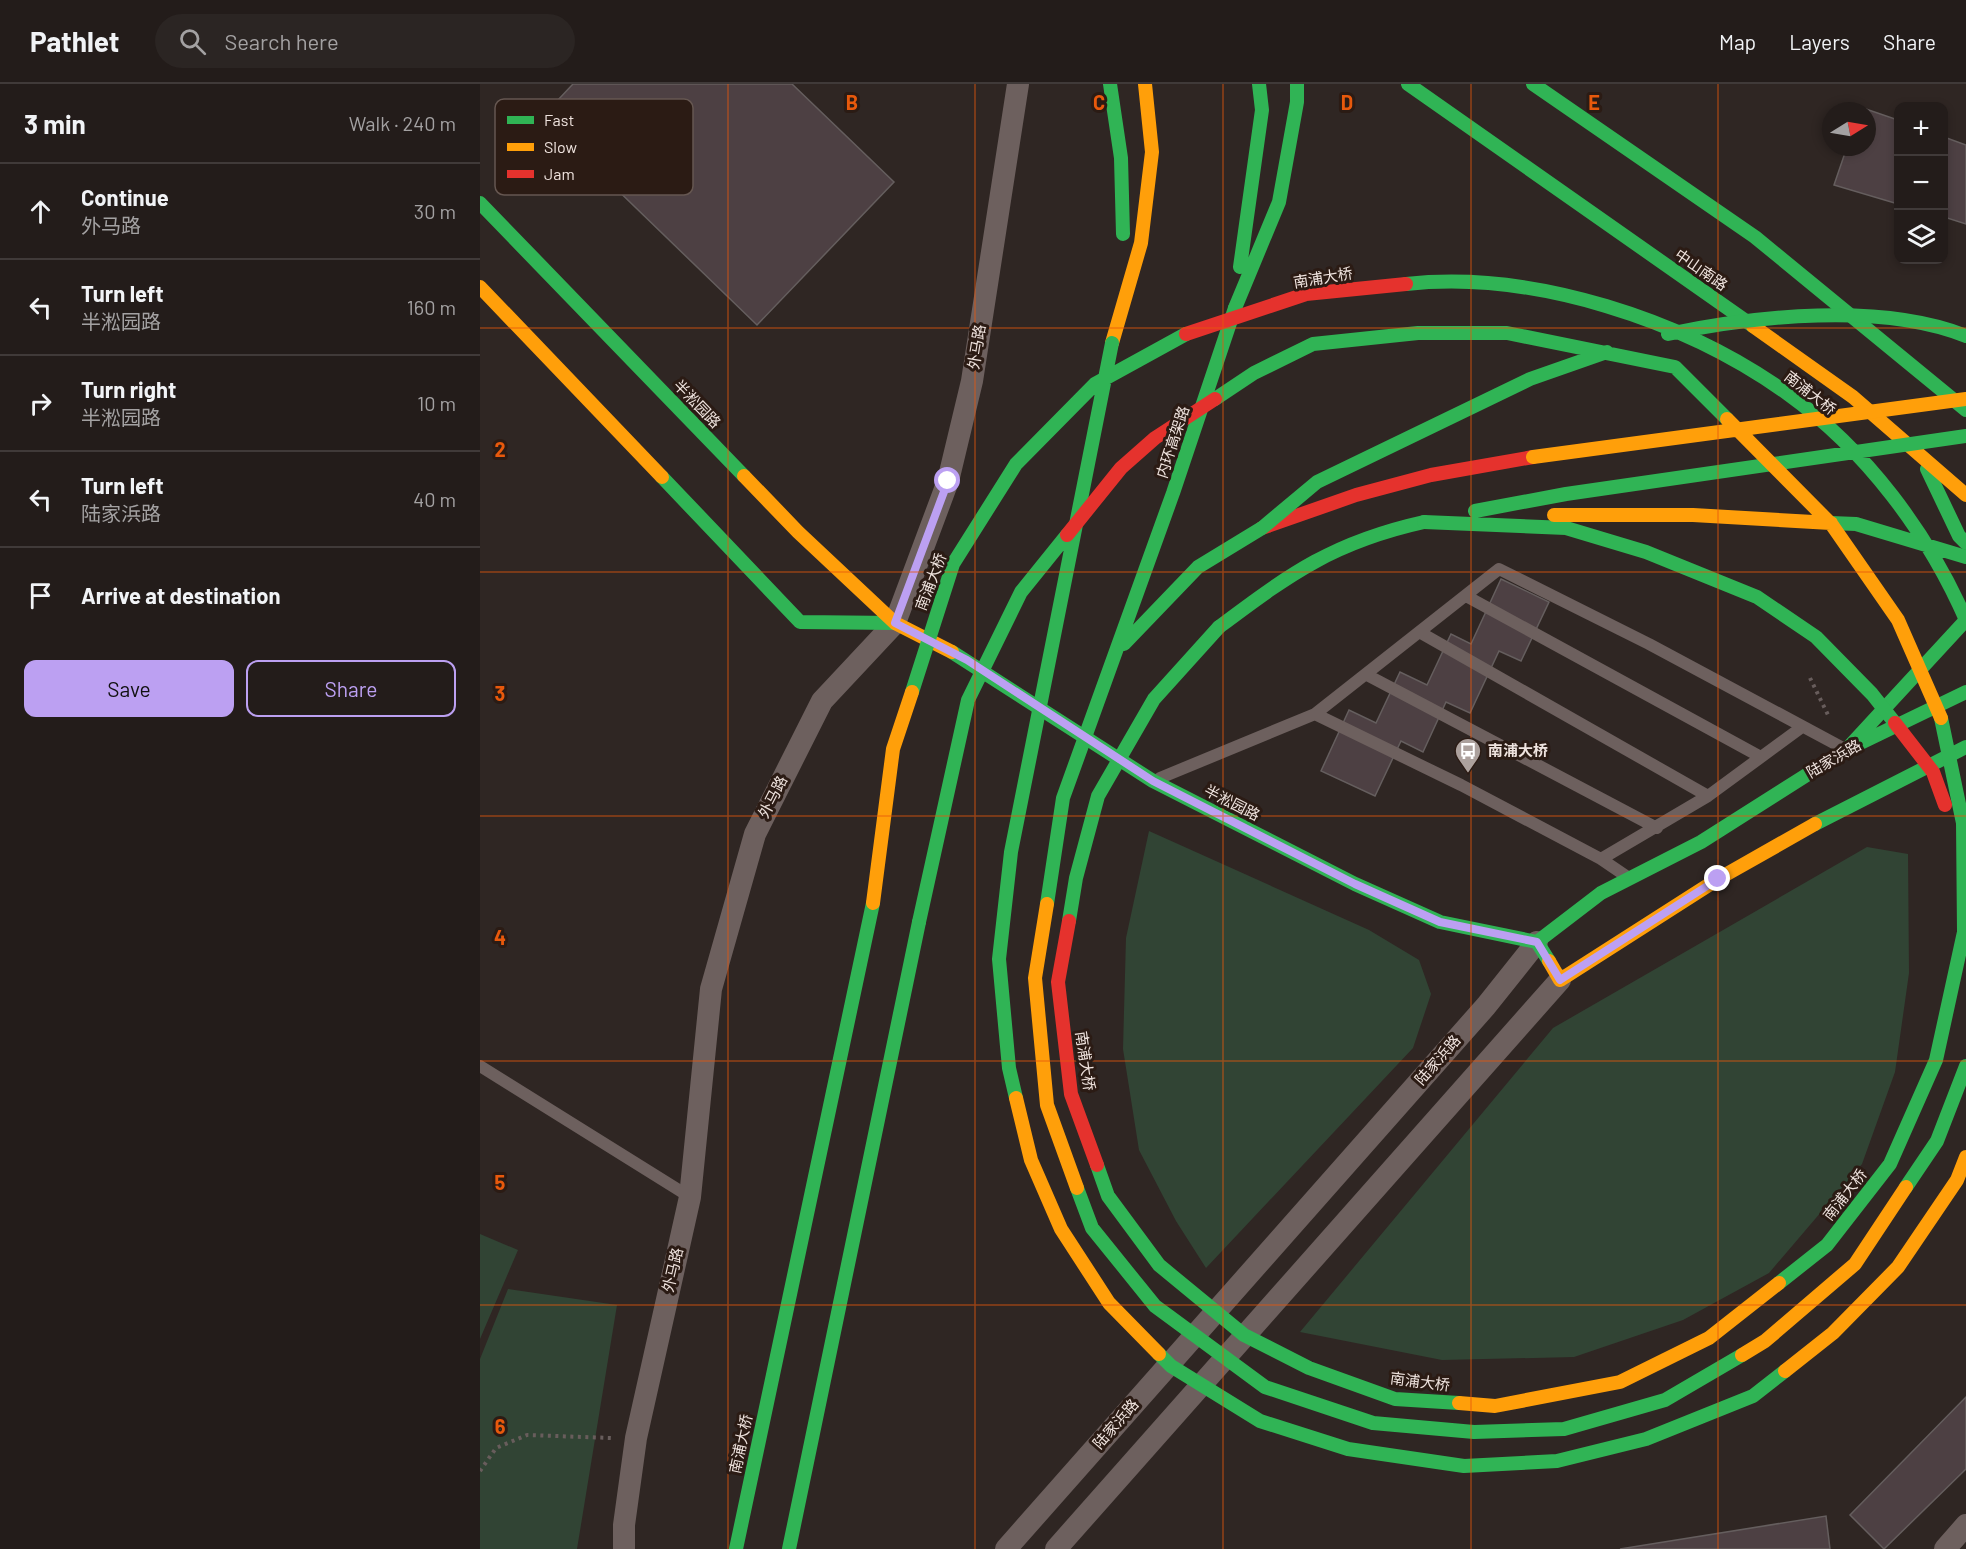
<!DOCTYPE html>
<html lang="en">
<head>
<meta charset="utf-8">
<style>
  body { margin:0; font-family:Barlow,"Noto Sans SC",sans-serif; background:#2b2523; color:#f1f3f6 }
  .controls { position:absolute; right:18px; top:18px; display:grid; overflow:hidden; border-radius:12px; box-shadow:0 3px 9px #0003 }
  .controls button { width:54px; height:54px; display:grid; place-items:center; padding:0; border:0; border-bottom:2px solid #403a39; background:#231c1a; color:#f1f3f6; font:30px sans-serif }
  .compass { position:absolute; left:1342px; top:18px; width:54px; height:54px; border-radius:50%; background:#231c1a; box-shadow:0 3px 9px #0003; rotate:79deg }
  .stop { position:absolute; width:18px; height:18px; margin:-14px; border:4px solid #bca0f2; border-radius:50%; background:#fff }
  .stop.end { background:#bca0f2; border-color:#fff; box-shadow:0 2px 6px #0008 }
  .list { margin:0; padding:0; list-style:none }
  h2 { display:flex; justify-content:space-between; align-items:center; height:78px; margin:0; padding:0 24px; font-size:26px }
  h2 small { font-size:20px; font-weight:400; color:#a3a1a2 }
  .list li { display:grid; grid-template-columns:39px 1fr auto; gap:18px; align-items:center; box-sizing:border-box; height:96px; padding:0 24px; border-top:2px solid #403a39 }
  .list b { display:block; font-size:22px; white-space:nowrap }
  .list p { margin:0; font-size:20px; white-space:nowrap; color:#a3a1a2 }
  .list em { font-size:20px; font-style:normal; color:#a3a1a2 }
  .actions { display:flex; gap:12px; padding:18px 24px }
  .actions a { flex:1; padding:14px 0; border:2px solid #bca0f2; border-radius:12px; text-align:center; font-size:21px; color:#bca0f2 }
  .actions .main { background:#bca0f2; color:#111 }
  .icon { flex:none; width:33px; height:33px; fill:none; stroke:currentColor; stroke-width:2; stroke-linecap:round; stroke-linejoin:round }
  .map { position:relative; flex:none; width:1486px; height:1465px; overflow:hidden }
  header { display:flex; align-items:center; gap:36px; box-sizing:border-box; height:84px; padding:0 30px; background:#231c1a; border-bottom:2px solid #403a39 }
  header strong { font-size:28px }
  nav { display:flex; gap:33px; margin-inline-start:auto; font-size:21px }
  .search { width:420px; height:54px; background:#2b2523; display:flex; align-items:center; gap:15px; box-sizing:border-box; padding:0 21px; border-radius:33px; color:#a3a1a2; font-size:22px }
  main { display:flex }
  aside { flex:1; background:#231c1a }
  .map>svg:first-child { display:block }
</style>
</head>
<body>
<header>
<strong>Pathlet</strong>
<div class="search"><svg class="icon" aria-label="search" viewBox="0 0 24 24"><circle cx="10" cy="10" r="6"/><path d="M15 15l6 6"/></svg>Search here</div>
<nav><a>Map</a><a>Layers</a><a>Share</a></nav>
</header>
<main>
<aside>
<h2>3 min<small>Walk · 240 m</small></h2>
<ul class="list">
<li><svg class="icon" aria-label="ahead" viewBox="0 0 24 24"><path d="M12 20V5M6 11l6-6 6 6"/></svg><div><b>Continue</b><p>外马路</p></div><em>30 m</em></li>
<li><svg class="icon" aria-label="left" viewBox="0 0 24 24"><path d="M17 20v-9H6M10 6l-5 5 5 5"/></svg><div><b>Turn left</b><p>半淞园路</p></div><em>160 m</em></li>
<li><svg class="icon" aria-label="right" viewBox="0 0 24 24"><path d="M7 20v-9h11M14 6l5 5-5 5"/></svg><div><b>Turn right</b><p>半淞园路</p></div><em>10 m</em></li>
<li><svg class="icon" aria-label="left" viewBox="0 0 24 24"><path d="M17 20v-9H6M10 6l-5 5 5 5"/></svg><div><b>Turn left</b><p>陆家浜路</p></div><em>40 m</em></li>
<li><svg class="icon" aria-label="arrive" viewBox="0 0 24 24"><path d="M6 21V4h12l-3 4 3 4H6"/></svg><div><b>Arrive at destination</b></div></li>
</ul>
<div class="actions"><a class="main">Save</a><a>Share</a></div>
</aside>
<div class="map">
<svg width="1486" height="1465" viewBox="0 0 1486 1465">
  <rect width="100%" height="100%" fill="#2f2623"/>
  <path fill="#314434" d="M669 747 889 846 939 876 951 910 933 964 726 1184 696 1137 659 1066 643 965 646 854Z
    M1387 763 1428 770 1429 889 1415 988 1382 1080 1289 1189 1203 1236 1094 1273 962 1276 820 1248 1073 944Z
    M0 1150 38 1166 0 1255Z
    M28 1205 137 1221 97 1465H0V1275Z"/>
  <path fill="#4d4043" stroke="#655e5e" stroke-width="1.5" d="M93 0H312L414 98 277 241 62 33Z
    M1380 23 1418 36V120L1354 101 1367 63H1387V27H1379Z
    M1464 53 1486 61V140L1464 133Z
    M1021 495 1069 518 1041 577 1019 567 990 629 966 618 943 668 921 657 895 712 841 687 869 626 896 639 920 588 947 601 971 550 991 560Z
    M1486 1313V1385L1404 1465 1370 1431Z
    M1346 1432 1350 1465H1140Z"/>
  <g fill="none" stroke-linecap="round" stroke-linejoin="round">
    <path stroke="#685d5c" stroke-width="4" stroke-dasharray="3 4.5" stroke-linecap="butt" d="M1330 594 1348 631
      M0 1387 16 1364 47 1351 131 1354"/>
    <path stroke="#6d605e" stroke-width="12" d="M986 512 1279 672
      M941 549 1228 712
      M887 591 1177 744
      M835 630 981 701 1121 775 1146 792
      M680 694 835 630 1019 485 1169 560 1363 664
      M1121 775 1228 712 1322 643
      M0 982 210 1113"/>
    <path stroke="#6d605e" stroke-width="22" d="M144 1465V1441L156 1354 210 1113 231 905 275 750 342 617 415 539 468 397 492 297 538 0
      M526 1465 1006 922 1057 858
      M576 1465 1080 896
      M1465 1465 1486 1441"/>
    <path stroke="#30b455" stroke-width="14" d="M630 0 641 74 643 150
      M928 0 1273 242
      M1053 0 1275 153 1486 326
      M0 119 264 392
      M760 183 782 26 779 0
      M755 224 799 118 817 18V0
      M1447 385 1479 452 1486 459
      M182 393 320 538 415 539
      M739 543C811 489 854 458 944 438
      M472 568 673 697 875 800 960 838 1057 858 1069 877
      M1366 666 1486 536
      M1335 740 1486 663
      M1057 858 1121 809 1221 758 1366 666 1486 608
      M256 1465 393 819
      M309 1465 439 838"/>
    <path stroke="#ff9f0a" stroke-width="14" d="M0 203 182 393
      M1273 242 1373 313 1486 411
      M632 259 661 159 672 68 665 0
      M264 392 318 448 415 539 472 568
      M1069 877 1080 896 1238 795 1335 740"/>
    <path stroke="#e5322d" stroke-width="14" d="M782 444 876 411 951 391 1053 373"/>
    <path stroke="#30b455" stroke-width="14" d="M926 200C1053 186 1205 236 1308 310 1386 366 1448 449 1486 536
      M1188 250C1275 232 1401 218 1486 252
      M735 315 774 289 833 260 938 249H1027L1195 283 1247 335
      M995 427 1086 410 1486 352
      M944 438 1086 444 1166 468 1277 513 1336 553 1392 610 1415 639
      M1351 439 1376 440 1486 473
      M644 560 718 483 782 444 837 398 1050 295 1127 268
      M432 608 473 480 536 380 615 300 706 250
      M567 820 583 714 693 409 755 224
      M589 837 596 794 618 712 674 615 739 543
      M439 838 488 616 541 508 587 451
      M536 1014 529 984 519 875 531 768 632 259
      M617 1081 628 1112 679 1181 764 1251 829 1284 915 1315 979 1319
      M1426 1103 1457 1057 1486 982
      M597 1104 612 1144 675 1222 785 1303 893 1339 994 1348 1084 1345 1185 1316 1262 1271
      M1299 1199 1347 1161 1410 1080 1456 976 1484 848 1483 739 1461 634
      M679 1270 691 1282 780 1337 868 1365 984 1382 1077 1377 1166 1355 1273 1312 1305 1287"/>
    <path stroke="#ff9f0a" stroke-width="14" d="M1247 335 1352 441 1418 536 1461 634
      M1053 373 1486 315
      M1074 431H1213L1351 439
      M393 819 413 665 432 608
      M567 820 555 894 567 1021 597 1104
      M536 1014 551 1076 581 1145 629 1219 679 1270
      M1262 1271 1285 1257 1375 1180 1426 1103
      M1305 1287 1353 1249 1418 1183 1477 1096 1486 1073
      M979 1319 1015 1322 1140 1298 1229 1254 1299 1199"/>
    <path stroke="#e5322d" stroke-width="14" d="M706 250 826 210 926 200
      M587 451 641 384 675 354 735 315
      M1415 639 1453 688 1465 721
      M589 837 578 898 591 1010 617 1081"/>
  </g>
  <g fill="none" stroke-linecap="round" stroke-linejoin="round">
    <path stroke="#bca0f2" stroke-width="8" d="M468 397 415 539 487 576 673 697 875 800 960 838 1057 858 1080 896 1238 795"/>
  </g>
  <path fill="none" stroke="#e8590c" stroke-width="1.5" stroke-opacity="0.55" d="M248 0V1465M495 0V1465M743 0V1465M991 0V1465M1238 0V1465M0 244H1486M0 488H1486M0 732H1486M0 977H1486M0 1221H1486"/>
  <defs>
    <g id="bus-pin" transform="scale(1.35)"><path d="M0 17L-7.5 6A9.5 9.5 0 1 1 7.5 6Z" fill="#aca19d" stroke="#2b1b14"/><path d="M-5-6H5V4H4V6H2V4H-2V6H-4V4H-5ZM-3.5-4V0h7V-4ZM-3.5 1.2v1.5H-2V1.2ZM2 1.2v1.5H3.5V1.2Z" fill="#fff"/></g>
  </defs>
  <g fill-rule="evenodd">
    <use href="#bus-pin" x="988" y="667"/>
  </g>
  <g text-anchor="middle" stroke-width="6" stroke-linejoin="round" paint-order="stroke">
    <g font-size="15" fill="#efe3de" stroke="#2b1b14">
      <text transform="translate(1221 186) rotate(35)" y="5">中山南路</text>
      <text transform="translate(843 194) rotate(-9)" y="5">南浦大桥</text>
      <text transform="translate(497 263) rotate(-81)" y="5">外马路</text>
      <text transform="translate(1330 309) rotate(38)" y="5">南浦大桥</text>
      <text transform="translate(217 320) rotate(46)" y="5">半淞园路</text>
      <text transform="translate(693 358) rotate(-72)" y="5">内环高架路</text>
      <text transform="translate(451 498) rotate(-69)" y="5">南浦大桥</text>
      <text transform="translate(1354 675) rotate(-30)" y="5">陆家浜路</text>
      <text transform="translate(293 713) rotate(-63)" y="5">外马路</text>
      <text transform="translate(752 719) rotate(27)" y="5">半淞园路</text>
      <text transform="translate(958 976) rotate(-49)" y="5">陆家浜路</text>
      <text transform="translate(605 977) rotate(82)" y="5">南浦大桥</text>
      <text transform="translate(1365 1111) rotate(-52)" y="5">南浦大桥</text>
      <text transform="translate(193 1186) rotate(-77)" y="5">外马路</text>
      <text transform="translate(940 1298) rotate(7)" y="5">南浦大桥</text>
      <text transform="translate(636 1340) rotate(-49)" y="5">陆家浜路</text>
      <text transform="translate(261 1360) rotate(-78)" y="5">南浦大桥</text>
    </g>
    <g font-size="15" font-weight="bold" fill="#efe3de" stroke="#2b1b14" text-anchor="start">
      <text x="1008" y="672">南浦大桥</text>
    </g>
  </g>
  <rect x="15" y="15" width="198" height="96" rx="9" fill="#2b1b14" stroke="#665751" stroke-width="1.5"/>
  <rect x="27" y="32" width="27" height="8" fill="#30b455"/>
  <rect x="27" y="59" width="27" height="8" fill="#ff9f0a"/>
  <rect x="27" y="86" width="27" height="8" fill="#e5322d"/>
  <g font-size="16" fill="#efe3de">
    <text x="64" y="42">Fast</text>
    <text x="64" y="69">Slow</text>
    <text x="64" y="96">Jam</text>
  </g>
  <g font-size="20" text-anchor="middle" font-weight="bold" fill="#e8590c" stroke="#2b1b14" stroke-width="6" stroke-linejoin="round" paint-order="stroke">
    <text x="372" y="26">B</text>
    <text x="619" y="26">C</text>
    <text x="867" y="26">D</text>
    <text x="1114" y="26">E</text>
    <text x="20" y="373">2</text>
    <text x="20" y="617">3</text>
    <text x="20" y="861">4</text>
    <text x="20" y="1106">5</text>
    <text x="20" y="1350">6</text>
  </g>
</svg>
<div class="controls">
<button>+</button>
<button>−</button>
<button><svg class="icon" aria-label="layers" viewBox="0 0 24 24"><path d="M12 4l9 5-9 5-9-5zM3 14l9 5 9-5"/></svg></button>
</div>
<svg class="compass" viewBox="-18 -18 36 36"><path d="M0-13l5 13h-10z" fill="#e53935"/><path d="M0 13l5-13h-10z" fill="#a3a1a2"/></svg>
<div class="stop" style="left:468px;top:397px"></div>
<div class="stop end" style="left:1238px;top:795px"></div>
</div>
</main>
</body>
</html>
